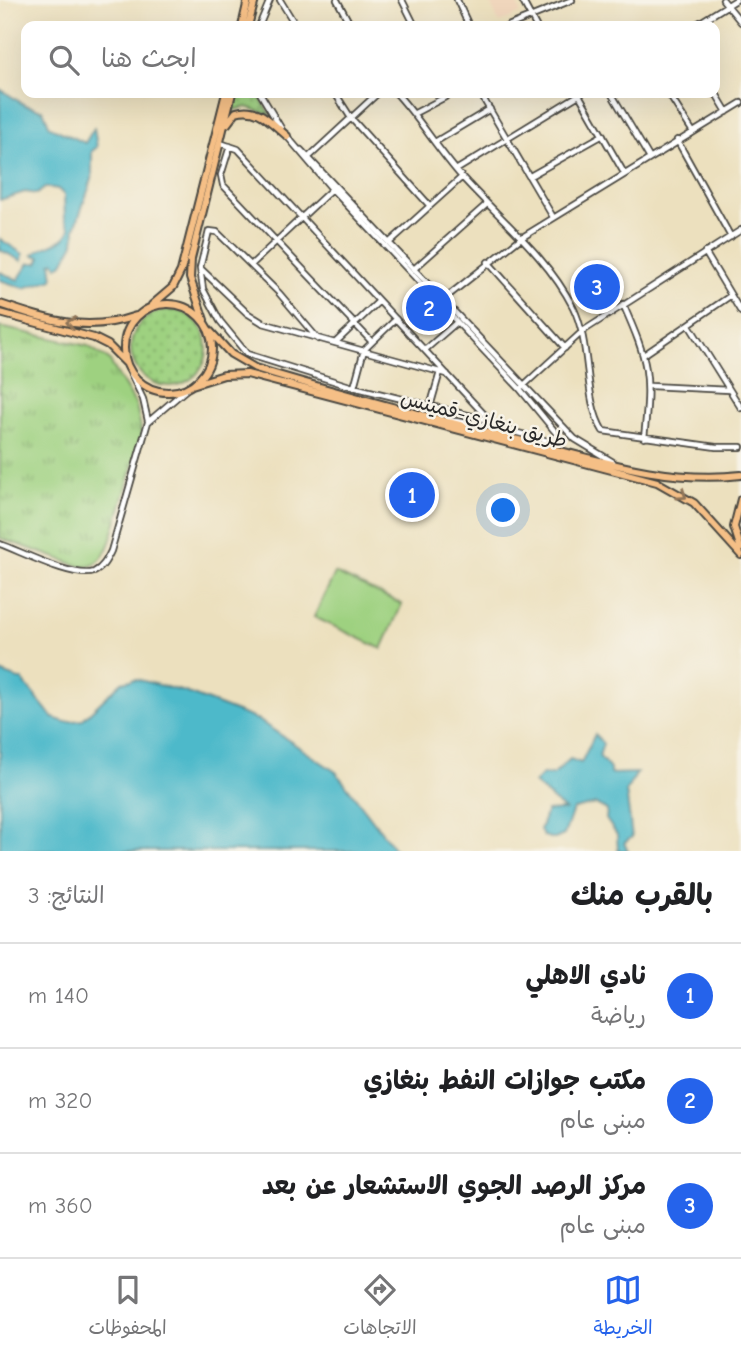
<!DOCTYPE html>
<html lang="ar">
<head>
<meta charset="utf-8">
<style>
  body { margin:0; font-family:"Comic Neue","Playpen Sans Arabic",sans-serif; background:#f6f6f6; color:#202124; direction:rtl }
  .you { position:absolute; left:504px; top:511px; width:24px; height:24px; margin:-18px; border:5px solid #fff; border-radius:50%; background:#1a73e8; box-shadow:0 0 0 10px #1a73e833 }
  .badge { display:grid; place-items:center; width:46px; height:46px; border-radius:50%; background:#2563eb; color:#fff; font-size:23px; font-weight:700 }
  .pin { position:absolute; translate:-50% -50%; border:4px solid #fff; box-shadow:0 2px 7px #0006 }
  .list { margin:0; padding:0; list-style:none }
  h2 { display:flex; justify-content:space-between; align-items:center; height:91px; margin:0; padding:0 28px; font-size:30px }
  h2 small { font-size:23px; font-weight:400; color:#757577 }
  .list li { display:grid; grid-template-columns:46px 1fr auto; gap:21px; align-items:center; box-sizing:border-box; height:105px; padding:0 28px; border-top:2px solid #e0e0e0 }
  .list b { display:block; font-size:26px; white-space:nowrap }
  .list p { margin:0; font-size:23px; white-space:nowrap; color:#757577 }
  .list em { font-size:23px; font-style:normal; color:#757577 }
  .icon { flex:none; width:38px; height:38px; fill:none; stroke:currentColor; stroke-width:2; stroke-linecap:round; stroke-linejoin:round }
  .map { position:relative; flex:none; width:741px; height:851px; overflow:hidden; direction:ltr }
  .search { position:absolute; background:#fff; box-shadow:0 7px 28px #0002; left:21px; right:21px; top:21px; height:77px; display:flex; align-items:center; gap:18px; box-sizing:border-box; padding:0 24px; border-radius:14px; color:#757577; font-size:26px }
  .sheet { height:406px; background:#fff }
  nav { display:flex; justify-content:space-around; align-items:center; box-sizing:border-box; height:98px; border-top:2px solid #e0e0e0; background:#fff; font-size:19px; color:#757577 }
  nav a { display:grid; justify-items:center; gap:4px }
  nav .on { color:#2563eb }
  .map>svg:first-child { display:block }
</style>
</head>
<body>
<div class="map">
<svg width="741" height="851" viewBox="0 0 741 851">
  <defs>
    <pattern id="grass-tufts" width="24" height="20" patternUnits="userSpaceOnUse" patternTransform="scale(1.75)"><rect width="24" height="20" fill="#9ed180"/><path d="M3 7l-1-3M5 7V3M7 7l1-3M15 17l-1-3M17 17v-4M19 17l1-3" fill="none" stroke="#81aa69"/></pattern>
    <pattern id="park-dots" width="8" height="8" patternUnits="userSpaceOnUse" patternTransform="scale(1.75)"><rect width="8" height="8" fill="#9ed180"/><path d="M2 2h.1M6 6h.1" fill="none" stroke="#81aa69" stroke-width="1.8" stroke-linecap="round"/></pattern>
  </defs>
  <rect width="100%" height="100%" fill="#f7f3e8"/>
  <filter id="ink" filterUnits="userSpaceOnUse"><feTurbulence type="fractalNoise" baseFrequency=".0143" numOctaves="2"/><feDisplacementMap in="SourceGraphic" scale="14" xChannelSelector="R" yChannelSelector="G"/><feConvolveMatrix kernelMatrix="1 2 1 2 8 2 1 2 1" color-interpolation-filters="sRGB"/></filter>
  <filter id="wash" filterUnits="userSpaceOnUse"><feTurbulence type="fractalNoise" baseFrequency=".00686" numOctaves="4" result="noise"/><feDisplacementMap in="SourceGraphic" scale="28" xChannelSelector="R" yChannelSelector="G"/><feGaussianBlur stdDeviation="1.57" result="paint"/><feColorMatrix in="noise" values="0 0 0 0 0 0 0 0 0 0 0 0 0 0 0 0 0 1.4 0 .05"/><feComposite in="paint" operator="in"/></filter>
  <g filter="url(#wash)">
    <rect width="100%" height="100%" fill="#ece0be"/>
    <path fill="#f0d6bc" d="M495 0H515L521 13 499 23 490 2Z"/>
    <path fill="url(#grass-tufts)" stroke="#647e56" stroke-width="2" d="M0 327 88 346 109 360 136 405 140 423 142 436 111 539C106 553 99 568 82 567L0 538Z"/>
    <path fill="url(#park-dots)" stroke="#647e56" stroke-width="2" d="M237 93H257L271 115 247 107 233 110Z
      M131 348a38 38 0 1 1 76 0a38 38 0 1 1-76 0Z"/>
    <path fill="#9ed180" stroke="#647e56" stroke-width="2" d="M335 573 402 604 382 649 314 617Z"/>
    <path fill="#4eb9ca" stroke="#3c727a" stroke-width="2" d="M0 89 25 105 43 110 50 127 85 143 94 128 97 147 92 151V179L75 228 74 243 63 263 57 267 55 262 51 263 53 279 24 288 0 280V272L18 280 29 263H38L41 257 33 255C45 243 64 246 70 229L65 219 64 195 58 189 46 187 37 194 25 192 0 200Z
      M0 239 23 254 22 261 0 250Z
      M0 672 22 680 53 718 65 722 82 720 122 682 136 679 185 692 258 720 336 772 396 851H0Z
      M595 734 603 744 599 756 610 769V774L637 773 626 791 632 837 624 843 628 851H618L617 835 606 819 607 810 596 804 573 809 564 835 555 839 543 836 540 830 547 811 565 810 534 783 542 775H553L570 759 581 763Z"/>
  </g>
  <g filter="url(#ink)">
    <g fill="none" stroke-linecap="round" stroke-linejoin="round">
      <g stroke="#484641" stroke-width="8">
        <path id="minor" d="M280 0 296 26
          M337 0 351 26
          M402 0 415 26
          M457 0 469 26
          M522 0 536 26
          M723 0 741 22
          M259 26 270 0
          M508 26 572 0
          M694 26 736 0
          M715 92 727 112
          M260 93 281 128
          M335 93 351 118 430 206
          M396 93C420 119 438 150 462 177 500 219 547 256 573 307 592 345 583 399 603 431L716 447H741
          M480 93 553 217
          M578 93 624 173
          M611 93 649 157
          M668 93 693 132
          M483 98 492 93
          M415 113 453 93
          M286 135 332 189 520 389 557 434 554 440 548 441 496 427 448 420
          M677 140 731 237
          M435 142 490 109
          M220 143 238 149 495 426
          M230 146 221 175 223 185 372 342
          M301 150 575 439 613 462
          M310 156 378 93
          M456 170 582 93
          M530 176 603 135
          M390 242 462 177
          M705 252 741 312
          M488 262 565 348
          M251 265 332 189
          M415 268 487 204
          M201 269 247 313 263 323 447 374
          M444 299 521 238 741 103
          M623 304C649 363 651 374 644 438
          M689 325 741 408
          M318 339 279 293 217 232 209 231 200 268 203 289 220 321 247 354 353 387 488 420
          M336 342 379 301
          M426 349 457 322
          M645 354 730 296
          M130 372 143 399 148 421
          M523 386 583 331 741 230
          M650 386 729 390
          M354 387 364 350 396 319
          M430 407 440 372
          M0 544C20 551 74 579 94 572 103 568 107 559 111 551L148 422 188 388"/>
      </g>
      <g stroke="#484641" stroke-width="10">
        <path id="major" d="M242 26 248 0
          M248 26 255 0
          M227 124 236 112C259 105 271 123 287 136
          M124 348a44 44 0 1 1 88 0a44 44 0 1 1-88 0Z
          M0 304C48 320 86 333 136 316
          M152 305 173 287 181 271 226 93
          M0 313 94 338 108 345 126 363
          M204 320 190 278 191 259 232 93
          M208 329 231 354 255 368C343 395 433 418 522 441 594 459 666 484 741 475
          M192 385 224 375 247 374 657 482 694 503 741 555
          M741 499 734 527 741 549"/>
      </g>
      <use href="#minor" stroke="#fff" stroke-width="4.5"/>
      <use href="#major" stroke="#f5bf86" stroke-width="6"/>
    </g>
    <defs><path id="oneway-chevron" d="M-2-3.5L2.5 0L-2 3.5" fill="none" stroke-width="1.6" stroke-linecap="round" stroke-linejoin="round" transform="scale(1.75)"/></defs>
    <g stroke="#907558">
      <use href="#oneway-chevron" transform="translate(71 323) rotate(-170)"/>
      <use href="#oneway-chevron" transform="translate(682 495) rotate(34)"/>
    </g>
  </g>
  <g text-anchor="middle" stroke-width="5" stroke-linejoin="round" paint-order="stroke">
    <g font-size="21" fill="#2b2b2b" stroke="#f7f3e8">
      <text transform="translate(484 419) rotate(15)" y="7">طريق بنغازي-قمينس</text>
    </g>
  </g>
</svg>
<div class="you"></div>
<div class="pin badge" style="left:412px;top:495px">1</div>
<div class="pin badge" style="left:429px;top:308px">2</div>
<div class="pin badge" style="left:597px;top:287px">3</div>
<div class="search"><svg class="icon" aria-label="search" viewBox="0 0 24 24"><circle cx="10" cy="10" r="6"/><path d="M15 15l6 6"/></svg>ابحث هنا</div>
</div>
<section class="sheet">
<h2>بالقرب منك<small>النتائج: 3</small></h2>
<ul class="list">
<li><span class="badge">1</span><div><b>نادي الاهلي</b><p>رياضة</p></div><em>140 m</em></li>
<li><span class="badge">2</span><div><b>مكتب جوازات النفط بنغازي</b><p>مبنى عام</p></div><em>320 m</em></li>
<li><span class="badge">3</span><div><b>مركز الرصد الجوي الاستشعار عن بعد</b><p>مبنى عام</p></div><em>360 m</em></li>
</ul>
</section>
<nav>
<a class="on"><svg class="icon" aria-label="map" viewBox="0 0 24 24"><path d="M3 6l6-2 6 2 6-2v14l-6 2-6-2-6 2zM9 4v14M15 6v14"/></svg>الخريطة</a>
<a><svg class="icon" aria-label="directions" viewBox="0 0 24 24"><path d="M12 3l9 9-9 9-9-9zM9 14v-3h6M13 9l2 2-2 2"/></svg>الاتجاهات</a>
<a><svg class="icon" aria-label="saved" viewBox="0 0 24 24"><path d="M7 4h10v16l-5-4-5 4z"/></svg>المحفوظات</a>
</nav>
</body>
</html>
